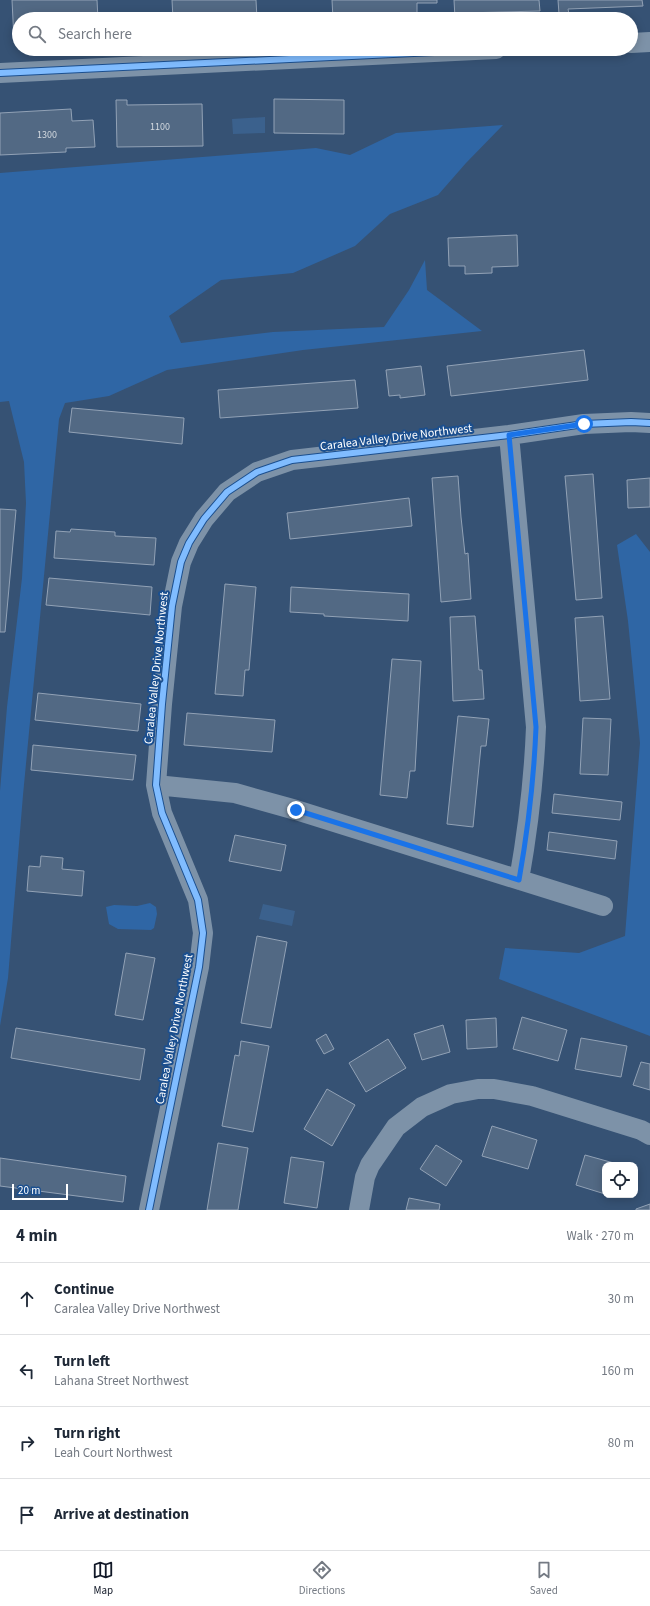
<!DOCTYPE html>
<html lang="en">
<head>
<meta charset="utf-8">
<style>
  body { margin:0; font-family:"Source Sans 3",sans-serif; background:#f6f6f7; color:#1f2937 }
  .controls { position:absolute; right:12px; bottom:12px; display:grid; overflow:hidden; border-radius:8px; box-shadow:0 2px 10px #0003 }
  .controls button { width:36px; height:36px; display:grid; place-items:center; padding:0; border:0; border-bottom:1px solid #e0e1e3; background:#fff; color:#1f2937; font:20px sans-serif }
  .scale { position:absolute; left:12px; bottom:10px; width:56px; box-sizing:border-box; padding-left:4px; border:2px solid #fff; border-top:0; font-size:11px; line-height:14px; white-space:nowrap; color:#fff; -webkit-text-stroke:3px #1b4f8f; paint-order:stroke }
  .stop { position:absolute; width:12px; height:12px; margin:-9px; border:3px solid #1a73e8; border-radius:50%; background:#fff }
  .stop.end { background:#1a73e8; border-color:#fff; box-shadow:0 1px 4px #0008 }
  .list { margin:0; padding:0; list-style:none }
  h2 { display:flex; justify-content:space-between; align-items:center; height:52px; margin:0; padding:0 16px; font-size:17px }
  h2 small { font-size:13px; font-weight:400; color:#747a83 }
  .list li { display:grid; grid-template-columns:26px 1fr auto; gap:12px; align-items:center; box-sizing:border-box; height:72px; padding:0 16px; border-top:1px solid #e0e1e3 }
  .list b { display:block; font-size:15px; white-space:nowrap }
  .list p { margin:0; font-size:13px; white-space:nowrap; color:#747a83 }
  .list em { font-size:13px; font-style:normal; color:#747a83 }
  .icon { flex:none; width:22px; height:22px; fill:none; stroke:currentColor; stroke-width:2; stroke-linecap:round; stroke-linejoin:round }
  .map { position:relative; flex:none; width:650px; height:1210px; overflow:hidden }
  .search { position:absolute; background:#fff; box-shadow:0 2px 10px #0003; left:12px; right:12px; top:12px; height:44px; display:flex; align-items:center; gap:10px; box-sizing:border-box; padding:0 14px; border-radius:22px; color:#747a83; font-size:15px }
  .sheet { height:340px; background:#fff }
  nav { display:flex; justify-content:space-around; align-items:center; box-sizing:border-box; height:56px; border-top:1px solid #e0e1e3; background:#fff; font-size:11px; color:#747a83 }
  nav a { display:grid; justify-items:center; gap:2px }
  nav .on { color:#111827 }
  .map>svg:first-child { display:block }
</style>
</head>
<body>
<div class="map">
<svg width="650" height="1210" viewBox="0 0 650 1210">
  <rect width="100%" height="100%" fill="#365274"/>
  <path fill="#2f66a5" d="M503 125 466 163 438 195 390 214 355 246 293 273 221 280 169 316 181 343 273 332 384 327 409 290 425 260 427 290 482 331 303 350 167 370 109 396 65 403 59 419 23 795 8 978 0 1026V791L7 707 22 578 26 503 24 462 9 401 0 402V173L316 148 350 155 396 133Z
    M636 534 650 552V1036L499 979 505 948 579 953 625 936 640 743 628 621 617 545Z
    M150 903 156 907 157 914 154 928 151 930 118 929 109 924 106 907 114 905 137 906Z"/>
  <path fill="#3b618d" d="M265 117V133L233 134 232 119Z
    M263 904 295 911 292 926 259 919Z"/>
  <path fill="#526984" stroke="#92a2b6" d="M12 0H97L98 19H19V39L14 40Z
    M172 0H256L257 19H173Z
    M332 0H437V3H417V19H408L407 14 386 15V19H363V16H341L342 19H333Z
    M454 0H539L540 11 464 13 465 18H455Z
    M558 0H642L643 6 568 9 569 14H559Z
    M274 99 344 100V134L274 133Z
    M116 100H127V105L202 104 203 146 117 147Z
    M71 109 72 121 93 120 95 147 66 148V152L0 155V113Z
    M517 235 518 266 492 267V273L465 274V266H449L448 238Z
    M584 350 588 380 451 396 447 366Z
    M421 366 425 395 400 398V395L389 396 386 370Z
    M355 380 358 408 220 418 218 390Z
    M72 408 184 418 182 444 69 432Z
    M593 474 602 598 576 600 565 476Z
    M458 476 461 517 465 554 468 553 471 599 441 602 432 478Z
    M650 478V507L628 508 627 480Z
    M409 498 412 526 290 539 287 513Z
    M0 509 16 510 5 632H0Z
    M71 529 115 532V536L156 538 154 565 54 558 56 531 70 532Z
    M49 578 152 587 150 615 46 605Z
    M225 584 256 587 249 670H245L243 696 215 694Z
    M291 587 409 594 408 621 324 616V614L290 612Z
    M475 616 479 670H482L484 699 453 701 450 617Z
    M603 616 610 699 580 701 575 618Z
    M392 659 421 661 415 771H410L407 798 380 795Z
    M38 693 141 704 138 731 35 720Z
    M187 713 275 720 272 752 184 745Z
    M458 716 489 719 486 746H481L473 827 447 824Z
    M583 718 611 719 608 775 580 774Z
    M33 745 136 755 133 780 31 770Z
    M554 794 622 802 620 820 552 813Z
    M549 832 617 841 615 859 547 850Z
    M235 835 286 845 281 871 229 861Z
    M41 856 63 858 62 869 84 871 82 896 27 891 29 866 40 867Z
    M257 936 287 942 271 1028 241 1023Z
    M126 953 155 958 143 1020 115 1015Z
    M522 1017 567 1030 558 1061 513 1049Z
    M496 1018 497 1047 467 1049 466 1020Z
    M443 1025 450 1052 422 1060 414 1034Z
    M16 1028 145 1049 140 1080 11 1058Z
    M326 1034 334 1049 324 1054 316 1040Z
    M581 1038 627 1046 621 1077 575 1069Z
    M388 1039 406 1068 366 1092 349 1063Z
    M241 1041 269 1046 253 1132 222 1126 235 1055 239 1056Z
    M641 1062 650 1064V1090L633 1085Z
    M327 1089 355 1105 332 1146 304 1129Z
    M492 1126 537 1140 528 1169 482 1156Z
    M218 1143 248 1148 238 1210H207Z
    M436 1145 462 1161 446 1186 420 1169Z
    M585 1155 621 1165H605V1194L576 1185Z
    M291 1157 324 1162 317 1208 284 1203Z
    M0 1158 126 1176 123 1202 0 1186Z
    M409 1198 440 1204 439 1210H406Z
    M650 1204V1210H636V1209Z"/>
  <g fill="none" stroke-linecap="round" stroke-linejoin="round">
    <path stroke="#7d92a8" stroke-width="20" d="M631 43 650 42
      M0 73 496 49
      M509 435 536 727C534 779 528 829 519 880
      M156 785 235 793 296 810 603 906
      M149 1210 199 967 203 933 198 900 162 813 156 785 162 704 172 606 181 562 189 543 204 519 227 492 257 472 292 460 509 435 584 424 631 422 650 423
      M359 1210 365 1177 370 1165 396 1127 422 1107 451 1094 478 1089H494L532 1096 641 1130 650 1135"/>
    <g stroke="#1b4f8f" stroke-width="8">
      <path id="cycleway" d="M0 73 496 49
        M149 1210 199 967 203 933 198 900 162 813 156 785 162 704 172 606 181 562 189 543 204 519 227 492 257 472 292 460 509 435 584 424 631 422 650 423"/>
    </g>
    <use href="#cycleway" stroke="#80bcff" stroke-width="6"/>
  </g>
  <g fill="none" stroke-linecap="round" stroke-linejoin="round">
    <path stroke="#1a73e8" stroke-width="5" d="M296 810 519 880C528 829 534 779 536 727L509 435 584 424"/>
  </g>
  <g text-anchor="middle" stroke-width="4" stroke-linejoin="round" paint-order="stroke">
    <g font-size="10" fill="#d4dae0">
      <text x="160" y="130">1100</text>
      <text x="47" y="138">1300</text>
    </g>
    <g font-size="12" fill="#fff" stroke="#1b4f8f">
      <text transform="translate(396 437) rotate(-7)" y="4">Caralea Valley Drive Northwest</text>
      <text transform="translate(156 668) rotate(-84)" y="4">Caralea Valley Drive Northwest</text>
      <text transform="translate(174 1029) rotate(-79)" y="4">Caralea Valley Drive Northwest</text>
    </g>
  </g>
</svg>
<div class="controls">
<button><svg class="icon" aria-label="locate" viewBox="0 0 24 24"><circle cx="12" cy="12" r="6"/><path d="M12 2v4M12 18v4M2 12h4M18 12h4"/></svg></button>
</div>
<div class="scale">20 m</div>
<div class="stop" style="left:584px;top:424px"></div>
<div class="stop end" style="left:296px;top:810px"></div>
<div class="search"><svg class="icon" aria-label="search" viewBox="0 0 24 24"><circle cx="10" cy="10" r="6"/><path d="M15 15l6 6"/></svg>Search here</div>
</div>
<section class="sheet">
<h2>4 min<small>Walk · 270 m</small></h2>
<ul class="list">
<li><svg class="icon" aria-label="ahead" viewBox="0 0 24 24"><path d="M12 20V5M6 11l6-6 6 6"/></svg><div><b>Continue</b><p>Caralea Valley Drive Northwest</p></div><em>30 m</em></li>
<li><svg class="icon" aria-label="left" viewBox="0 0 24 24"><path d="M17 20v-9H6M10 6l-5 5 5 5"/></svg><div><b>Turn left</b><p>Lahana Street Northwest</p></div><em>160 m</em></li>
<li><svg class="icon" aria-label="right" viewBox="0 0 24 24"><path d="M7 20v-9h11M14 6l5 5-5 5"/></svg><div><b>Turn right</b><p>Leah Court Northwest</p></div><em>80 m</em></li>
<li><svg class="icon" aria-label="arrive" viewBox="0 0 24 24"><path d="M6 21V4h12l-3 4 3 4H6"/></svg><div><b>Arrive at destination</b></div></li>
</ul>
</section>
<nav>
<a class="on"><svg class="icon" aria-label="map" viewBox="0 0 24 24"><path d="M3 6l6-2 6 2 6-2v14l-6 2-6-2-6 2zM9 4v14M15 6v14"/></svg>Map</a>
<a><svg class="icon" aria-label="directions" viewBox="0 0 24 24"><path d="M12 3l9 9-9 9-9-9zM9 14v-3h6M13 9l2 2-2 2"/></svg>Directions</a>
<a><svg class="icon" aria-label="saved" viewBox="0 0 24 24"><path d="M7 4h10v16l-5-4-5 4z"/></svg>Saved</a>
</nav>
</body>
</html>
